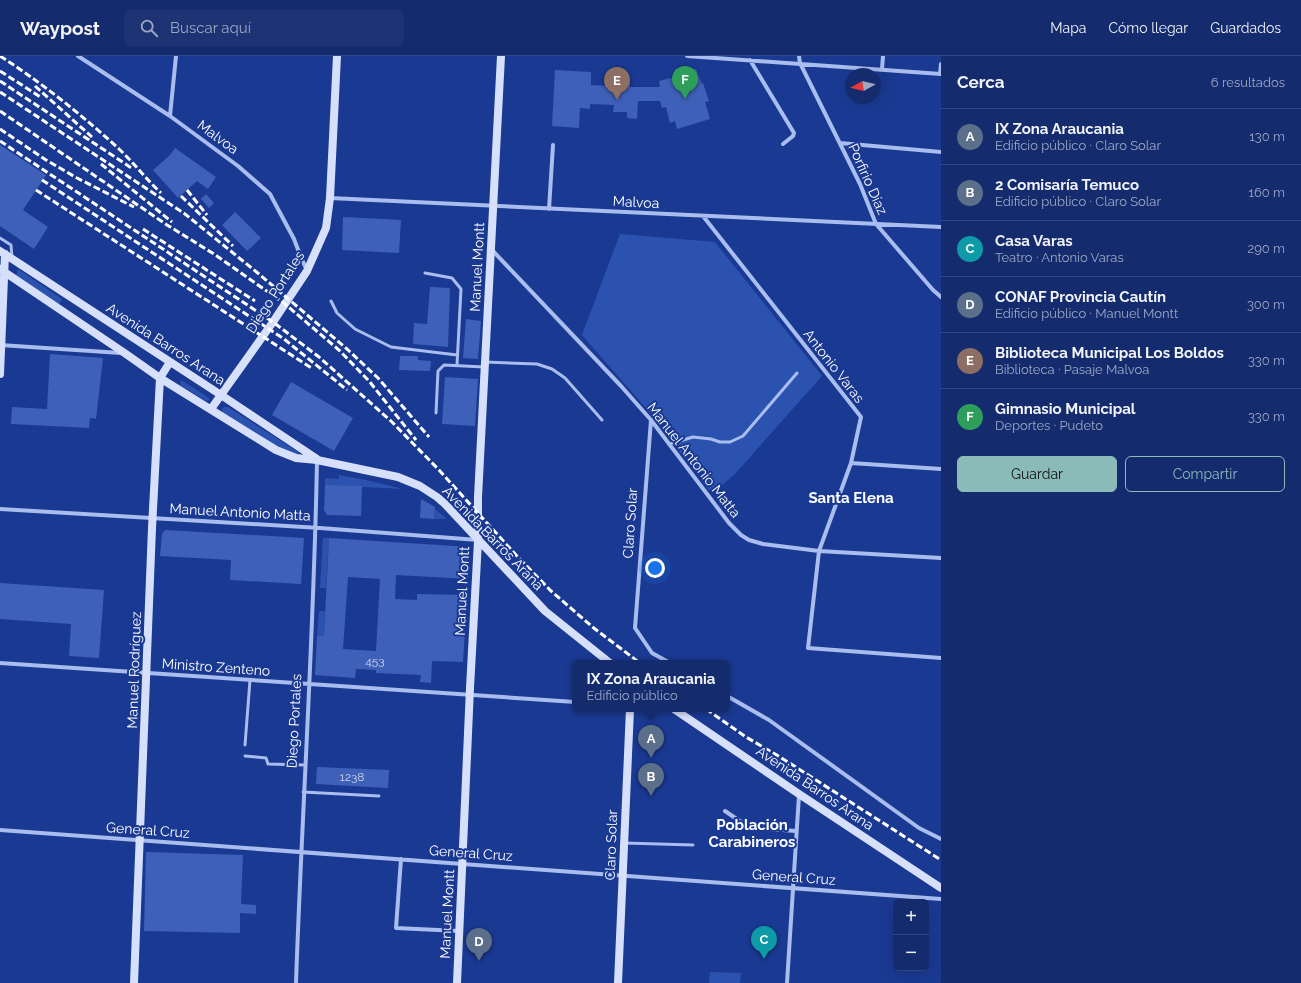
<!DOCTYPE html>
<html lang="es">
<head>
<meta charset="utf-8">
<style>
  body { margin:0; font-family:Raleway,sans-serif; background:#1d3373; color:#f1f3f6 }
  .controls { position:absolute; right:12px; bottom:12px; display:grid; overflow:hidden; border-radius:6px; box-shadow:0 4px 16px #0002 }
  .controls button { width:36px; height:36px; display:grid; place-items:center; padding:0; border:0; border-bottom:1px solid #334781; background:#142b6e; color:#f1f3f6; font:20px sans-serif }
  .compass { position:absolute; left:845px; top:12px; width:36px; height:36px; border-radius:50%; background:#142b6e; box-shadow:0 4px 16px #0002; rotate:262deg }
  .you { position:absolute; left:655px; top:512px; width:14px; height:14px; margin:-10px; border:3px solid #fff; border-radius:50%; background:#1a73e8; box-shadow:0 0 0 6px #1a73e833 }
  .badge { display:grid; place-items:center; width:26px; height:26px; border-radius:50%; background:#8bbbb9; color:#fff; font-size:13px; font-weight:700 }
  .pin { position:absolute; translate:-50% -33px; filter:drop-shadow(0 1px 2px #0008) }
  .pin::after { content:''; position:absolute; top:21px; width:14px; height:12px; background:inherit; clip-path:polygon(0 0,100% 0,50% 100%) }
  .popup { position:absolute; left:572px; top:604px; width:158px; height:52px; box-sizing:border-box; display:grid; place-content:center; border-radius:6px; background:#142b6e; filter:drop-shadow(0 1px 3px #0005); font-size:13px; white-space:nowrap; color:#9da7c2 }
  .popup b { font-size:15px; color:#f1f3f6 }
  .popup::after { content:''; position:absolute; left:50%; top:100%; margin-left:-8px; border:8px solid transparent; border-top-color:#142b6e }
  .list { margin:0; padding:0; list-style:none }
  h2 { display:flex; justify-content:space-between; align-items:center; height:52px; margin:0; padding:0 16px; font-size:17px }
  h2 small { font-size:13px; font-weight:400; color:#9da7c2 }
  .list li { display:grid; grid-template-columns:26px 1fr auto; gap:12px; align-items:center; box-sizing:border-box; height:56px; padding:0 16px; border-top:1px solid #334781 }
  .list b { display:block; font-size:15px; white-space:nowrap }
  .list p { margin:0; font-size:13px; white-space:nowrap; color:#9da7c2 }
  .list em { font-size:13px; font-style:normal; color:#9da7c2 }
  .actions { display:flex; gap:8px; padding:12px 16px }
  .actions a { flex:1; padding:9px 0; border:1px solid #8bbbb9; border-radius:6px; text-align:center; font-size:14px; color:#8bbbb9 }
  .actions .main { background:#8bbbb9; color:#111 }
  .icon { flex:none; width:22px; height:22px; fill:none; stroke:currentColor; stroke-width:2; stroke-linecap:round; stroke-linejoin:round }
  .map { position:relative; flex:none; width:941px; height:927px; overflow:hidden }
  header { display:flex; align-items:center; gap:24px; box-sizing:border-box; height:56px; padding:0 20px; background:#142b6e; border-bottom:1px solid #334781 }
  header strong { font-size:19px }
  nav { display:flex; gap:22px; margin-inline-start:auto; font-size:14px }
  .search { width:280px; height:36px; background:#1d3373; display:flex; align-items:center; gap:10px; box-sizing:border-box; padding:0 14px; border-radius:6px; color:#9da7c2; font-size:15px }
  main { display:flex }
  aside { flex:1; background:#142b6e }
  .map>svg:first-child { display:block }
</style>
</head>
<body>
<header>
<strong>Waypost</strong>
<div class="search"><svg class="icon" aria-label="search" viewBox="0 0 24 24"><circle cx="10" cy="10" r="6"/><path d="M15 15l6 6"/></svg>Buscar aquí</div>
<nav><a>Mapa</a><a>Cómo llegar</a><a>Guardados</a></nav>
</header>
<main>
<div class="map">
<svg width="941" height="927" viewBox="0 0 941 927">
  <rect width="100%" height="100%" fill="#1a3992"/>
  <path fill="#2c52b0" d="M620 178 715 186 822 320 735 418 712 438 651 358 582 279Z
    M18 213 62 243 59 249 16 220Z
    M181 324 209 342V344L207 345 205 344 180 329Z
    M224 351H228L298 396 299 399 297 401 277 391 223 357 222 353Z
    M339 419 366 424 403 433 325 429V422L339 423Z
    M435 453 446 462V463H434Z
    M323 482H329L326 532H320Z
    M319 555H325L324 580H317Z
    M710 916 741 917 740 927H709Z"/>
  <path fill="#3e60b8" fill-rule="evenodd" d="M675 13H696L702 28 703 27 709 45 705 46 710 63 677 73 675 65 670 67 666 51 662 52 660 45H638L637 63 627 62V56H613L614 49 590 48V53L580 52 579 72 552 70 555 14 591 16V29L613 30V27H630V31H660L659 25 675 21Z
    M0 89 46 119 23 154 48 171 34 193 0 170Z
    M175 92 216 121 208 133 197 125 178 142 153 114 170 99Z
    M206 138 214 147 209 152 201 143Z
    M235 156 261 182 247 195 222 169Z
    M343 161 401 164 399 197 342 194Z
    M430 231 450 232 448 291 413 288 414 267 427 268Z
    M466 263 481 265 478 303 463 302Z
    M50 298 103 302 96 363 90 362 89 372 11 368 12 351 47 353Z
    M400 300H418V304L431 305 430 315 399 314Z
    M445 321 478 323 475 370 442 368Z
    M291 326 353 362 334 395 272 359Z
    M325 429 362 430 361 460 327 459 324 454Z
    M421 443 435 451 434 463 420 462Z
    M165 474 304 482 301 528 230 524 231 504 160 500 162 478Z
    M329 482 470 491 468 523 396 519 395 543 417 544V538L467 539 463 606 432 605 431 627 420 626 421 619 376 617V614L356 613 355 622 315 619 317 580H324ZM348 521 380 523 376 595 343 593Z
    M0 527 104 534 99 602 69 600 71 568 0 563Z
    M317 711 389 714 388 732 316 728Z
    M146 796 243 799 241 848 256 849V858L240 857V877L144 875Z"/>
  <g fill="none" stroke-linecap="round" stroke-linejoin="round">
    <path stroke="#a9bdef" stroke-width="3" d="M0 182 11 189 12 202
      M425 217 452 222 461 233 457 309
      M331 245 337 257 355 273 391 291 457 299
      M485 306 537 308 552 313 565 322 602 364
      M436 357 438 315 444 309 484 311
      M669 388 693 381 711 383 720 386H730L743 380 797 317
      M245 689 250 624
      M245 700 266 702 268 708 305 709
      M303 736 379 740
      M624 787 693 789"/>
    <path stroke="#a9bdef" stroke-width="4" d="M78 0 170 60 238 110 270 138 294 183 302 204 307 214
      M687 0 941 18
      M799 0 800 7 860 128 876 168 933 234 941 241
      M750 4 794 77 793 80 783 88
      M882 13 883 0
      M940 18 941 8
      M170 60 176 0
      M840 87 941 96
      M330 142 941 171
      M549 153 553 89
      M703 160 861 361 851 407 819 495 808 592 941 602
      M492 194 621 330 651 364 729 467 741 479 749 484 763 488 819 495 941 502
      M0 289 121 297
      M651 364 635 572 652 597 670 607
      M851 407 941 413
      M0 453 320 472 478 484
      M0 607 575 646
      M727 640 769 664 919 772 941 783
      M725 755 744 768 756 772 796 775
      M0 774 941 843
      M401 803 396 872 459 875
      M296 927C302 753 314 579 317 404
      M787 927 799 739"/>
    <path stroke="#d7e0fb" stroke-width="8" d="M0 195 221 339 317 403
      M0 213 126 298 160 322 276 394 296 402 317 404 398 421 420 430 437 441 445 448 545 555 610 607
      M0 318 5 198
      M211 353 273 266 307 215 326 172 330 142 337 0
      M674 653 799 738 941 832
      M134 927 152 472 160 322 170 306
      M457 927 470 632 478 485V441L501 0
      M618 927 630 653"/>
    <path stroke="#fff" stroke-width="3" stroke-dasharray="7 3" stroke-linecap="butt" d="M0 0C42 27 82 59 119 93 134 107 146 123 161 137
      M0 15 42 42
      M0 25 133 113
      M35 30 92 81
      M0 36 185 158 259 218 347 293 378 322 429 381
      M0 55 167 169 214 198 285 248 340 295 369 325 416 384
      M0 73 46 104 77 122 134 151
      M0 85 273 266 319 301 392 366 439 414 516 499 551 535 595 573 640 607
      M101 108 172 166
      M42 124 284 283 347 334
      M36 134 313 313
      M187 134 207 159
      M181 140 233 190
      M143 173 255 245
      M706 653 746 681 780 701 941 804"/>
  </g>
  <g text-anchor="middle" stroke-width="4" stroke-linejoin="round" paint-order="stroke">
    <g font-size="12" fill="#cfd7ed">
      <text x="375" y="609">453</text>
      <text x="352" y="725">1238</text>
    </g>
    <g font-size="14" fill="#fff" stroke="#1a3992">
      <text transform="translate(218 81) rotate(36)" y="5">Malvoa</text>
      <text transform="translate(868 123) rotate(66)" y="5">Porfirio Díaz</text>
      <text transform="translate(636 146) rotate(3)" y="5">Malvoa</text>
      <text transform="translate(477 211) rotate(-87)" y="5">Manuel Montt</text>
      <text transform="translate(275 236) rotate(-57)" y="5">Diego Portales</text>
      <text transform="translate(166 288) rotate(33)" y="5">Avenida Barros Arana</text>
      <text transform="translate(834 310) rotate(52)" y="5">Antonio Varas</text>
      <text transform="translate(694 404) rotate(52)" y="5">Manuel Antonio Matta</text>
      <text transform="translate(240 456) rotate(3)" y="5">Manuel Antonio Matta</text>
      <text transform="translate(630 467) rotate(-86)" y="5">Claro Solar</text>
      <text transform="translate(493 482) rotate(46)" y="5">Avenida Barros Arana</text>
      <text transform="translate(462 535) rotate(-87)" y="5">Manuel Montt</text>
      <text transform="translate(216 611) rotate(4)" y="5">Ministro Zenteno</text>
      <text transform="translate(134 614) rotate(-88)" y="5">Manuel Rodríguez</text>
      <text transform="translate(294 665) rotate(-87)" y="5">Diego Portales</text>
      <text transform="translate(815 732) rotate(34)" y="5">Avenida Barros Arana</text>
      <text transform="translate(148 774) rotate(4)" y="5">General Cruz</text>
      <text transform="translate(611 789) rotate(-88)" y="5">Claro Solar</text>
      <text transform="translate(471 797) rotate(4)" y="5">General Cruz</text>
      <text transform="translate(794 821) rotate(4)" y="5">General Cruz</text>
      <text transform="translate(447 858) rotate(-87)" y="5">Manuel Montt</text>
    </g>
    <g font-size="15" font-weight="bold" fill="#fff" stroke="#1a3992">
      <text x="851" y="447">Santa Elena</text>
      <text x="752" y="774">Población<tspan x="752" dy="17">Carabineros</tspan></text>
    </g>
  </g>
</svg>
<div class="controls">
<button>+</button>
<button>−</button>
</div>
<svg class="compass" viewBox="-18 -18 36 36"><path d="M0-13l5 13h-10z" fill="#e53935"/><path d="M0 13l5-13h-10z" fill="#9da7c2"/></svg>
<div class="you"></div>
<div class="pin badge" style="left:651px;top:702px;background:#5c6f8a">A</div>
<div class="popup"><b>IX Zona Araucania</b>Edificio público</div>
<div class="pin badge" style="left:651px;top:740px;background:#5c6f8a">B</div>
<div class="pin badge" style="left:764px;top:903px;background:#0f9aa8">C</div>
<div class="pin badge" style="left:479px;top:905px;background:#5c6f8a">D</div>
<div class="pin badge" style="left:617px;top:44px;background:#8d6e63">E</div>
<div class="pin badge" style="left:685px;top:43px;background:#2e9e5b">F</div>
</div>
<aside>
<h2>Cerca<small>6 resultados</small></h2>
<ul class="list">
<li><span class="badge" style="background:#5c6f8a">A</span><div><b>IX Zona Araucania</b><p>Edificio público · Claro Solar</p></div><em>130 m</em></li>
<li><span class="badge" style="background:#5c6f8a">B</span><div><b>2 Comisaría Temuco</b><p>Edificio público · Claro Solar</p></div><em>160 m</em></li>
<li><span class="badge" style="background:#0f9aa8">C</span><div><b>Casa Varas</b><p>Teatro · Antonio Varas</p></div><em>290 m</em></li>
<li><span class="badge" style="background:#5c6f8a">D</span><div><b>CONAF Provincia Cautín</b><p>Edificio público · Manuel Montt</p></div><em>300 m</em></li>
<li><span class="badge" style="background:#8d6e63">E</span><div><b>Biblioteca Municipal Los Boldos</b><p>Biblioteca · Pasaje Malvoa</p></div><em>330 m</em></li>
<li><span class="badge" style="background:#2e9e5b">F</span><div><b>Gimnasio Municipal</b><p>Deportes · Pudeto</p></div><em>330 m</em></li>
</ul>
<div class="actions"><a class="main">Guardar</a><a>Compartir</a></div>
</aside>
</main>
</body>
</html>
